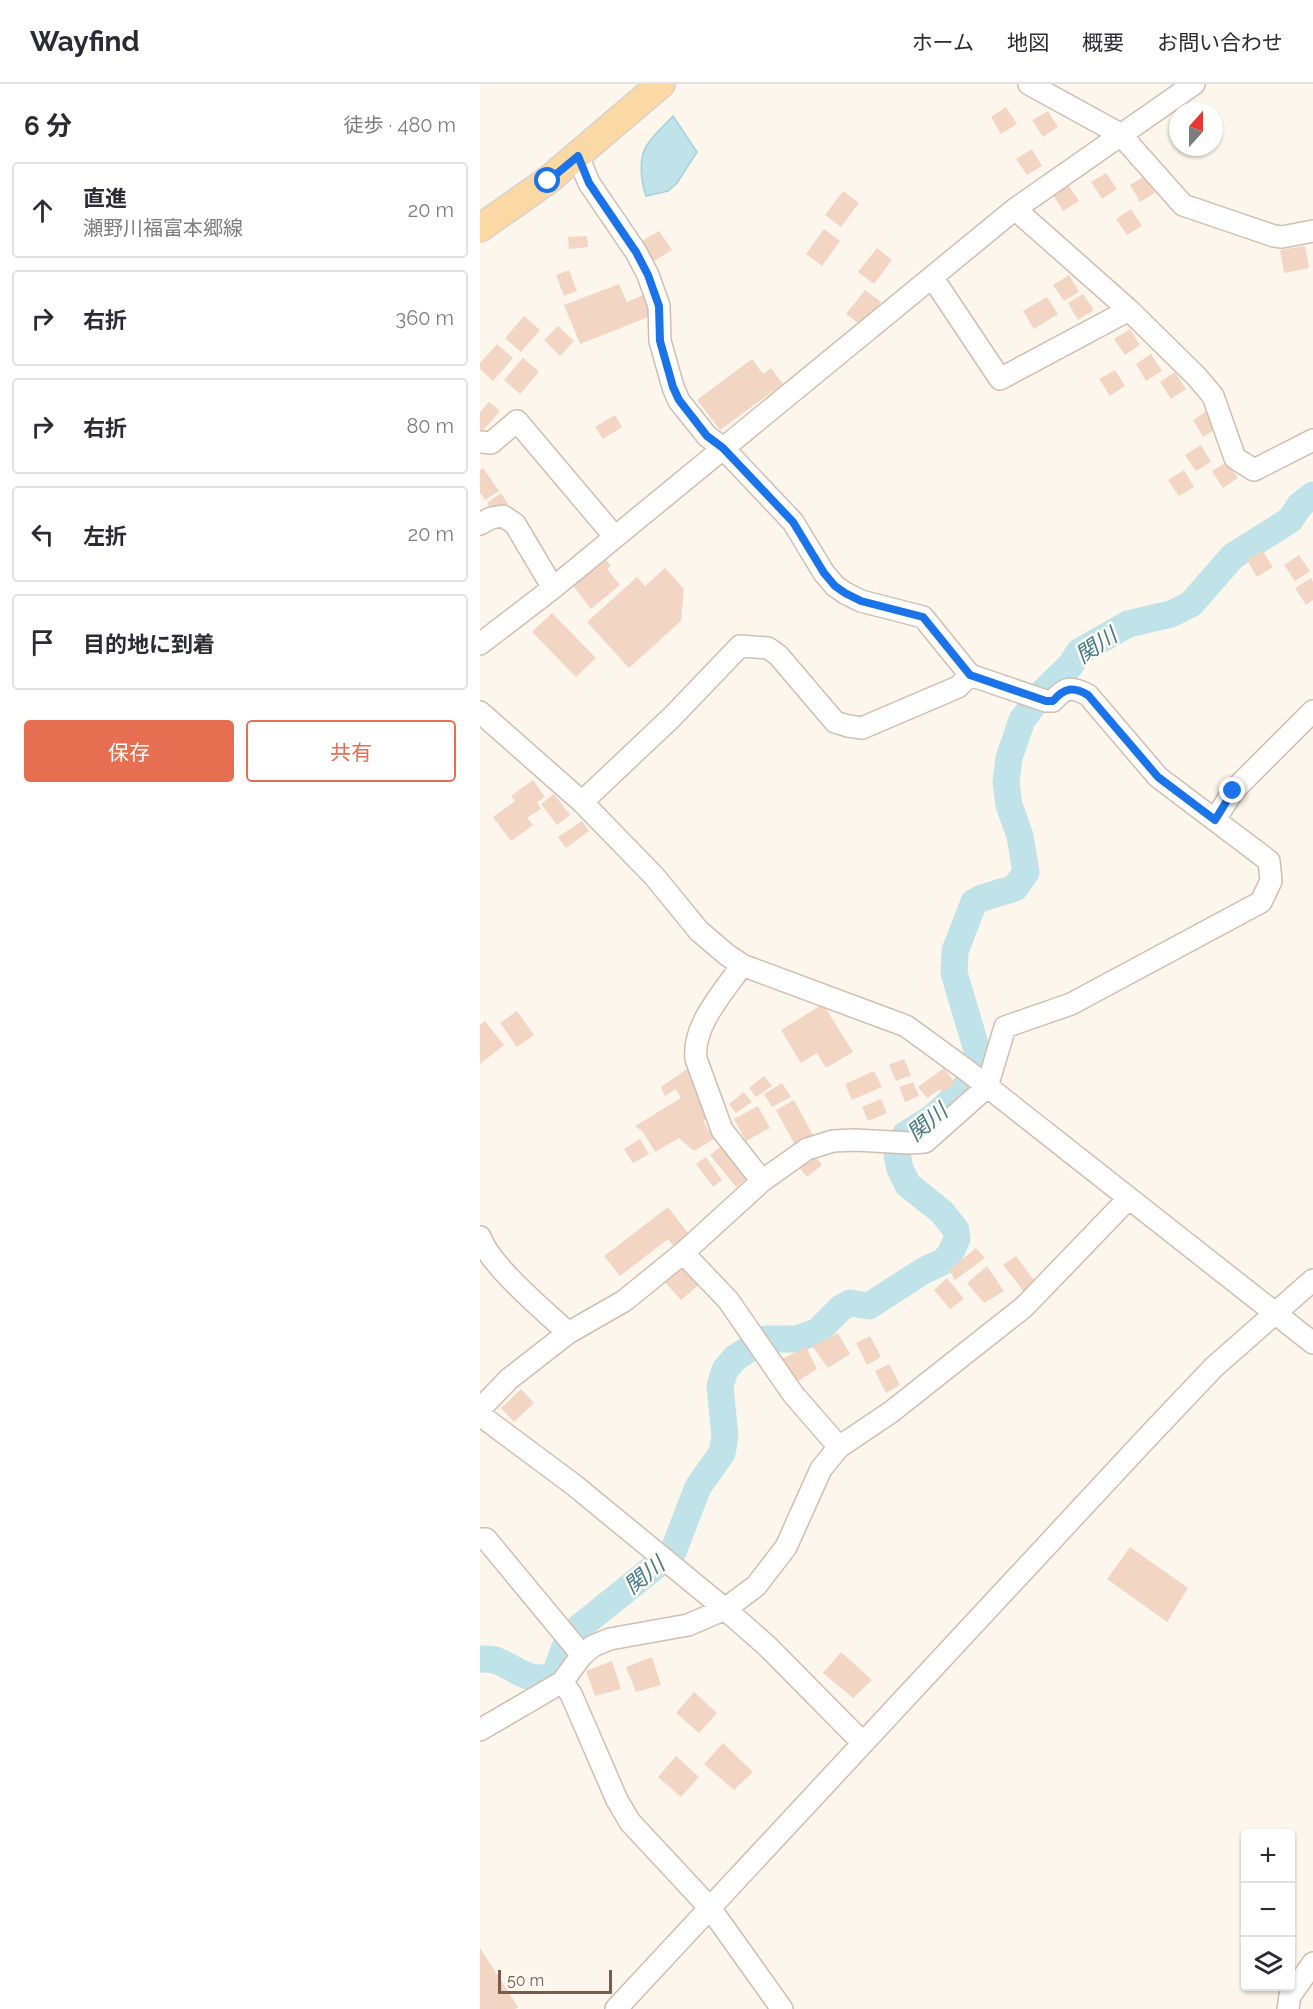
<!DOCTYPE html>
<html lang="ja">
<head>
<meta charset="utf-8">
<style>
  body { margin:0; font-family:Raleway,"Noto Sans JP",sans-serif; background:#f7f7f7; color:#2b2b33 }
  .controls { position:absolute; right:18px; bottom:18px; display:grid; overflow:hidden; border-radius:6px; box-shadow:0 2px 4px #0004 }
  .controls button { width:54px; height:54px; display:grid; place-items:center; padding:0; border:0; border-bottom:2px solid #e1e1e2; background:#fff; color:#2b2b33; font:30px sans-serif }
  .compass { position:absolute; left:689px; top:18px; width:54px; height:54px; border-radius:50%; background:#fff; box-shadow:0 2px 4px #0004; rotate:21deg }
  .scale { position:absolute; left:18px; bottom:15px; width:114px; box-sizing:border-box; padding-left:6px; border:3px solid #7a5c4d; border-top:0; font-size:16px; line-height:21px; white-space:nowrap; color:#7a5c4d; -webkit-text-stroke:4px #fffaf3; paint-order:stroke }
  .stop { position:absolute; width:18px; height:18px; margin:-14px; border:4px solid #1a73e8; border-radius:50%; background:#fff }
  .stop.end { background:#1a73e8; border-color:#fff; box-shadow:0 2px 6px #0008 }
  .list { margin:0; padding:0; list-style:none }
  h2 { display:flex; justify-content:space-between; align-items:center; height:78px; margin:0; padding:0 24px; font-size:26px }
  h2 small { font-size:20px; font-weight:400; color:#7c7c81 }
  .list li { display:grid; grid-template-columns:39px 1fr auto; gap:18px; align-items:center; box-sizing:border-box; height:96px; margin:0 12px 12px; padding:0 12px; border:2px solid #e1e1e2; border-radius:6px }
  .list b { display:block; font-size:22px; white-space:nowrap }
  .list p { margin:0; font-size:20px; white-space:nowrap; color:#7c7c81 }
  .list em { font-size:20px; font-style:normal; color:#7c7c81 }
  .actions { display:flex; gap:12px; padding:18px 24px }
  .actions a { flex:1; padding:14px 0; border:2px solid #e76f51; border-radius:6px; text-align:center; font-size:21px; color:#e76f51 }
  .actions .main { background:#e76f51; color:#fff }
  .icon { flex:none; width:33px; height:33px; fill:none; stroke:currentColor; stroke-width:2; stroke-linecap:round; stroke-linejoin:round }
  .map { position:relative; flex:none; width:833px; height:1925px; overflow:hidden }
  header { display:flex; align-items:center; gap:36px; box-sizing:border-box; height:84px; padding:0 30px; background:#fff; border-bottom:2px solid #e1e1e2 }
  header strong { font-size:28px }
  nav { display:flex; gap:33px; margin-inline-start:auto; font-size:21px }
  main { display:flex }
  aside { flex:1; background:#fff }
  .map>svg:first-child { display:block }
</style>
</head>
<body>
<header>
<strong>Wayfind</strong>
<nav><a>ホーム</a><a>地図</a><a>概要</a><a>お問い合わせ</a></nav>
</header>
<main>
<aside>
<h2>6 分<small>徒歩 · 480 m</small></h2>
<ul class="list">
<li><svg class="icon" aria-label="ahead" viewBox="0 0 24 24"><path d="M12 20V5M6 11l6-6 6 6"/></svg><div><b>直進</b><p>瀬野川福富本郷線</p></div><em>20 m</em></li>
<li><svg class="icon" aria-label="right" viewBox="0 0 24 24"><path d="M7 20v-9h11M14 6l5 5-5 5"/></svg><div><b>右折</b></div><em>360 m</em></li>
<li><svg class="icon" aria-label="right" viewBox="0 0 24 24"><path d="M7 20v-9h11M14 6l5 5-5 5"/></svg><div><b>右折</b></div><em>80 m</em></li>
<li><svg class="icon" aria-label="left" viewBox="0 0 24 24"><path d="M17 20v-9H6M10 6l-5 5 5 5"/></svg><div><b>左折</b></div><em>20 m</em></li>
<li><svg class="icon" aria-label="arrive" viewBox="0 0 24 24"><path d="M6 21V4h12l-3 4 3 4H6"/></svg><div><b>目的地に到着</b></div></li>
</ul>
<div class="actions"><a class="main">保存</a><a>共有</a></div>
</aside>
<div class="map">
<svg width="833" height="1925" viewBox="0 0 833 1925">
  <rect width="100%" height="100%" fill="#fdf6ec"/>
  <path fill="#bfe3e8" stroke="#a5d3da" stroke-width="1.5" d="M193 32 217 68 197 99 188 107 166 112C161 97 158 75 167 61 174 50 185 41 193 32Z"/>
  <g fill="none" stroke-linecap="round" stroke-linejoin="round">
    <path stroke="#bfe3e8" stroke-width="27" d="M0 1575C5 1575 11 1575 15 1576 37 1584 51 1602 75 1590L85 1563 96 1546 193 1468 218 1403 242 1369 245 1352 240 1302 245 1286 255 1274 285 1255H317L338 1247 361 1224 370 1219 389 1222 443 1187 464 1177 470 1170 477 1155 476 1146 462 1128 428 1101 420 1085 417 1070 425 1051 452 1034 483 1006 501 980 474 889 475 867 494 818 502 814 535 804 546 788 540 752 529 721 526 698 529 674 542 636 564 607 590 582 599 568 648 540 691 530 711 520 753 472 810 436 820 421 833 411"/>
  </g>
  <path fill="#f3d5c3" d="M526 23 537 40 521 50 511 33Z
    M568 27 578 43 563 53 552 36Z
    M552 65 562 82 547 91 536 75Z
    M626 89 637 105 622 115 611 98Z
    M665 92 676 108 660 118 650 101Z
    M588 101 599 117 583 127 573 111Z
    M363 107 379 119 361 143 345 131Z
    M651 125 662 142 647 151 636 135Z
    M344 145 360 157 342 182 326 170Z
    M179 147 192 166 174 177 162 157Z
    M107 152 108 163 89 165 88 153Z
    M825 162 829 184 804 189 800 166Z
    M397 164 412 176 394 200 378 188Z
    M89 186 97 207 84 212 76 191Z
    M589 191 599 208 584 217 573 201Z
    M139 200 147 218 163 211 171 232 100 260 84 221Z
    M385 206 401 218 382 242 366 230Z
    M603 210 614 226 598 236 588 219Z
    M567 213 578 230 554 245 543 227Z
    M44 232 60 246 41 268 25 254Z
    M78 242 94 257 80 272 64 256Z
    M650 245 660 261 645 271 634 255Z
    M17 260 33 274 13 297 0 285V279Z
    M671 270 682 287 666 297 656 280Z
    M43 274 59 288 40 310 24 296Z
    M272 275 283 290 291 284 303 300 240 346 217 316Z
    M635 286 645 302 630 312 619 295Z
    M695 288 706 305 691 315 680 298Z
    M9 318 20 327 0 350V328Z
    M728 326 739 343 723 353 713 336Z
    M135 331 142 343 123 355 115 343Z
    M721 361 731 378 716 387 705 371Z
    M747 378 758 394 743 404 732 387Z
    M3 384 19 407 5 416 0 409V386Z
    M704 386 714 403 699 412 688 396Z
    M21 409 28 420 15 429 7 419Z
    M782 466 793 483 777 493 767 476Z
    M819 471 830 487 815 497 804 481Z
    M124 473 131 482 127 485 140 501 111 525 91 499Z
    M185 484 204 505 201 537 149 584 107 538 157 493 165 502Z
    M831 494 833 498V516L826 521 815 504Z
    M72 529 116 574 96 593 52 548Z
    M53 696 65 713 57 718 61 725 47 734 53 741 31 757 13 733 35 717 31 712Z
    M74 710 90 731 77 741 61 720Z
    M102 737 109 747 86 764 78 753Z
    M343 920 373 968 346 984 337 969 321 979 301 946Z
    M37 927 54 951 37 963 20 939Z
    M5 937 24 961 0 980V941Z
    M424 975 431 991 416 997 409 981Z
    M213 981 231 1032 223 1037 234 1055 214 1067 199 1054 175 1068 163 1048 155 1042 201 1014 196 1005 185 1012 181 1003Z
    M464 984 475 999 463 1008 459 1006 447 1014 438 1003Z
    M394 987 402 1003 372 1016 365 1000Z
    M284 992 292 1002 276 1013 269 1004Z
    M433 998 439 1012 425 1018 419 1003Z
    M302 999 311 1013 292 1023 284 1010Z
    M264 1008 272 1018 256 1029 249 1020Z
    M401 1015 407 1029 388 1037 382 1023Z
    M314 1016 333 1051 315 1061 296 1026Z
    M278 1022 290 1044 266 1057 254 1035Z
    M160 1055 169 1070 153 1079 144 1065Z
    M245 1059 271 1091 256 1103 230 1071Z
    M335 1072 342 1081 327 1093 319 1083Z
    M226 1073 242 1096 233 1103 216 1080Z
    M188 1123 211 1153 196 1165 188 1155 140 1192 124 1172Z
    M496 1164 505 1174 475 1196 469 1186Z
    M536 1172 557 1200 545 1209 523 1181Z
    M203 1178 221 1199 201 1216 183 1196Z
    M507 1182 524 1207 504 1219 487 1199Z
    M467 1194 484 1215 470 1225 454 1206Z
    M358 1249 370 1270 348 1284 332 1262Z
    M390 1252 401 1273 387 1281 376 1259Z
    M326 1263 337 1285 315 1299 300 1276Z
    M409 1280 420 1301 406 1309 395 1287Z
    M41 1305 54 1319 34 1338 21 1324Z
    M650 1463 708 1504 687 1538 627 1495Z
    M361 1568 392 1596 373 1614 343 1589Z
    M172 1573 181 1601 156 1608 146 1583Z
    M132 1577 141 1605 115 1612 106 1587Z
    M214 1608 237 1629 219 1649 196 1629Z
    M243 1659 273 1688 254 1706 224 1680Z
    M196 1672 219 1693 201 1713 178 1693Z
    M0 1864 38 1923 35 1925H0Z"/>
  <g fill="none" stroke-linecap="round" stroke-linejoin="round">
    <g stroke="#d1beb0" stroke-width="24">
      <path id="minor" d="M549 0 640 50 703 121 794 152 802 153 833 147
        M535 125 649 226 717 293 733 312 755 374 774 386 833 356
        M452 193 520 295 649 226
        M0 358 11 359 37 337 135 453
        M0 440 11 434 23 432 35 440 73 504
        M0 560 73 504 535 125 714 0
        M0 628 102 718 174 792 219 847 246 870 262 881 426 942 485 985 833 1259
        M102 718 192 633 260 562 288 564 298 571 355 638 368 642 382 644 478 603 490 591
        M735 736 753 707 833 627
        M262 881C244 908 212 941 216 975L242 1046 282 1097
        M0 1153C11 1183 63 1225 88 1249
        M203 1169 248 1216 313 1310 359 1363
        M0 1325 29 1295 88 1249 144 1217 203 1169 282 1097 327 1065 353 1057 375 1056 430 1059 445 1058 507 1003 525 943 591 920 781 818 791 797 789 777 678 693 608 611C591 602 585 603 573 617H566L490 591 443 533 381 517 365 509 355 502 344 489 313 438 243 364 227 352 199 317 193 303 180 257 179 222 168 191 156 168 109 99 98 72
        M0 1331 94 1401 245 1525 287 1562 383 1659
        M0 1455H6L102 1571
        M82 1598 91 1610 137 1716 150 1738 230 1824 302 1925
        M0 1646 82 1598 102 1571 113 1562 130 1555 208 1541 245 1525 276 1502 306 1463 341 1385 359 1363 411 1328 544 1223 649 1114
        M136 1925 662 1359 734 1283 833 1196
        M808 1925 810 1912 833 1879"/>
    </g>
    <g stroke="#dad1cd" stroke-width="30">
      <path id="major" d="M0 144 67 97 181 0"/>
    </g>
    <use href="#minor" stroke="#fff" stroke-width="21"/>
    <use href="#major" stroke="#fbd9a5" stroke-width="27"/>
  </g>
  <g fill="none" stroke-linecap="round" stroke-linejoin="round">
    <path stroke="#1a73e8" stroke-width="8" d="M68 97 98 72 109 99 156 168 168 191 179 222 180 257 193 303 199 316 227 352 243 364 313 438 344 489 355 502 365 509 381 517 443 533 490 591 566 617H573C584 604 593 602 608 611L678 693 735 736 753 707"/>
  </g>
  <g text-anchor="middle" stroke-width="5" stroke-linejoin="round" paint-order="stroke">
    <g font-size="22" font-style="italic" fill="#437c86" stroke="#fffaf3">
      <text transform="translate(616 561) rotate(-34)" y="8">関川</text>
      <text transform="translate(447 1038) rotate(-40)" y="8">関川</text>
      <text transform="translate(164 1491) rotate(-39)" y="8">関川</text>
    </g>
  </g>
</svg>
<div class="controls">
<button>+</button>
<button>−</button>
<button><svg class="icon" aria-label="layers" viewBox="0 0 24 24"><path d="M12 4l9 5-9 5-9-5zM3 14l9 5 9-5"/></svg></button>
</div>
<svg class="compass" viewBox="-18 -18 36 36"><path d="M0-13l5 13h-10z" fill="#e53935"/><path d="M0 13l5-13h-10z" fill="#7c7c81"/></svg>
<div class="scale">50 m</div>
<div class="stop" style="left:68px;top:97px"></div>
<div class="stop end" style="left:753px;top:707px"></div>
</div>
</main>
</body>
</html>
